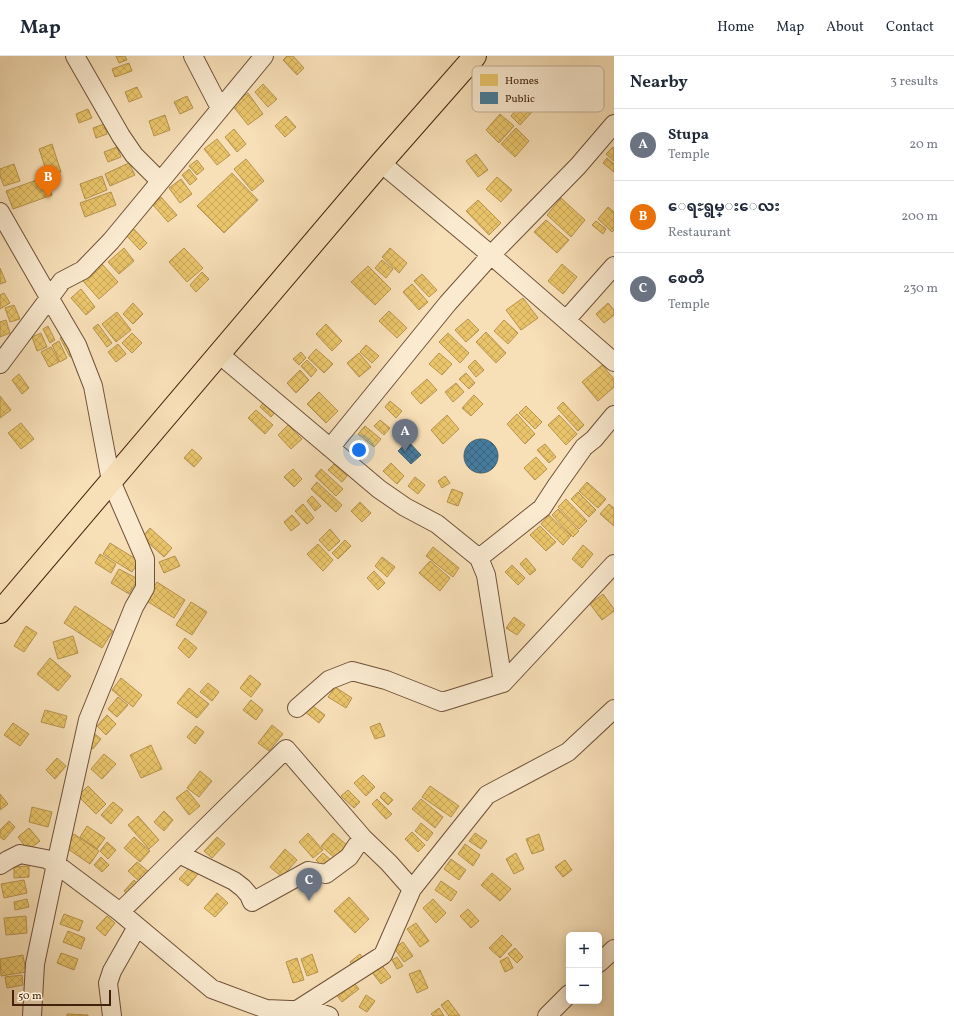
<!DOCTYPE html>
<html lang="en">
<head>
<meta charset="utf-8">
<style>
  body { margin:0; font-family:Vollkorn,"Noto Sans Myanmar",serif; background:#f2f2f3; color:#1f2937 }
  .controls { position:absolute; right:12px; bottom:12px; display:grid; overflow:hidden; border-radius:6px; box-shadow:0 2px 10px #0003 }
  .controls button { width:36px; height:36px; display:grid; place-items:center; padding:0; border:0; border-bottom:1px solid #e0e1e3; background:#fff; color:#1f2937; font:20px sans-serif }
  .scale { position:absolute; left:12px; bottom:10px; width:99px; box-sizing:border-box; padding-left:4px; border:2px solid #42220d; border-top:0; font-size:11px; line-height:14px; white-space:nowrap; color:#42220d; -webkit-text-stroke:3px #faead0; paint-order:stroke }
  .you { position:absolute; left:359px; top:394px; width:14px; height:14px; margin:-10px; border:3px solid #fff; border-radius:50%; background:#1a73e8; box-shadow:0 0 0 6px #1a73e833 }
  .badge { display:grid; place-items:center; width:26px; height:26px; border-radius:50%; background:#1a73e8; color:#fff; font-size:13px; font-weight:700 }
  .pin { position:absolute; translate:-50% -33px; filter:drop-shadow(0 1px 2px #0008) }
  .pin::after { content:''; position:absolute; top:21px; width:14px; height:12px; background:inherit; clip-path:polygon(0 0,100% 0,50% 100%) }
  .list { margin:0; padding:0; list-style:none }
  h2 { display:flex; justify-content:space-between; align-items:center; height:52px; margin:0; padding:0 16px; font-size:17px }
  h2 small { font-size:13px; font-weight:400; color:#747a83 }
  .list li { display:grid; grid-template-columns:26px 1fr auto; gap:12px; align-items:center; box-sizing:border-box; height:72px; padding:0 16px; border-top:1px solid #e0e1e3 }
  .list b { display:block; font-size:15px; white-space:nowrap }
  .list p { margin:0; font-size:13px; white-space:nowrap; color:#747a83 }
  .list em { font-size:13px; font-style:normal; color:#747a83 }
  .map { position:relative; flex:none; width:614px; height:960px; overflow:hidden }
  header { display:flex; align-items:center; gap:24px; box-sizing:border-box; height:56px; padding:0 20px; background:#fff; border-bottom:1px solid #e0e1e3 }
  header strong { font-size:19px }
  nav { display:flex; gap:22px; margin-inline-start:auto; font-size:14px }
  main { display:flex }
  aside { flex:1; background:#fff }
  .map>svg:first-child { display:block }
</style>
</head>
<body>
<header>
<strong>Map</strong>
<nav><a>Home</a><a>Map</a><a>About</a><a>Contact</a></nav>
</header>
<main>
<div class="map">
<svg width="614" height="960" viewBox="0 0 614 960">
  <defs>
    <pattern id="homes-cross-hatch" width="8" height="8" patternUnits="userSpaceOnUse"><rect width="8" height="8" fill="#e9c46a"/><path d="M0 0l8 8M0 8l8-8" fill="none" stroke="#c9a85b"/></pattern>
    <pattern id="public-cross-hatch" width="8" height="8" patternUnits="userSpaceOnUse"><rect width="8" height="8" fill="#457b9d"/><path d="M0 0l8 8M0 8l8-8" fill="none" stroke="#3b647e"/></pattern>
  </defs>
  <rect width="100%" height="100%" fill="#f7dfb7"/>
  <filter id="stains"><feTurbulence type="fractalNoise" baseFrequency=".005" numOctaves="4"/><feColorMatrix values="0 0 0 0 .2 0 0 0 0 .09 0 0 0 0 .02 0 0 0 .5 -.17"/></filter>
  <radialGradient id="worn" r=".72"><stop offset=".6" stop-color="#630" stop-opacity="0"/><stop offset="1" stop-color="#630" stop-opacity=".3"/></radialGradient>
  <path fill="url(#homes-cross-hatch)" stroke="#b7934e" d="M116 0H125L127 4 119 7Z
    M287 0H293L304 12 297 19 283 4Z
    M129 7 132 15 115 21 112 13Z
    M263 28 277 43 268 51 255 36Z
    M137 31 142 41 129 46 125 36Z
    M248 37 263 58 248 69 232 49Z
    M187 40 193 52 180 58 174 46Z
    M522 47 532 56 520 69 511 60Z
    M88 53 92 62 79 67 76 58Z
    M500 58 514 70 499 87 486 74Z
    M165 59 170 74 154 80 149 65Z
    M286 60 296 71 285 81 275 70Z
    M104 68 107 78 96 82 93 72Z
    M516 72 529 85 515 101 501 88Z
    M234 73 246 88 237 96 225 81Z
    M217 83 230 99 217 109 204 93Z
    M52 88 61 116 48 120 39 93Z
    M117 91 121 101 108 106 104 96Z
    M613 91 614 92V105L606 98Z
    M476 98 488 114 478 121 466 105Z
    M607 102 614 108V116L603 107Z
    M246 103 264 125 252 135 234 113Z
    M197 104 204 113 197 119 189 110Z
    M129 107 135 119 110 130 105 118Z
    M14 108 20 125 4 130 0 120V113Z
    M189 113 197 123 190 129 182 119Z
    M232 117 258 144 224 177 197 150Z
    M102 120 107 134 85 143 80 128Z
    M45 121 52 139 13 153 6 135Z
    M497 121 512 134 501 146 486 133Z
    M181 123 192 138 180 147 169 132Z
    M111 136 116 149 85 161 80 147Z
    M161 141 177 159 168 166 153 149Z
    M561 142 585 164 571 181 547 159Z
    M478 144 501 167 489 179 466 155Z
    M608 151 614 156V174L612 176 598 163Z
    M546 164 569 184 557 197 534 176Z
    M596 165 606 173 603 178 592 169Z
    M131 170 147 187 140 194 124 177Z
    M124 192 134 205 119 218 108 206Z
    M184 192 203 212 187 226 169 206Z
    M390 192 407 207 399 217 382 201Z
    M382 204 393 213 386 222 375 212Z
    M102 208 118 226 99 243 83 225Z
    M562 208 577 221 563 238 548 225Z
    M368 210 391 233 375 249 351 226Z
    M0 212 6 226 0 228Z
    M202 216 209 223 196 236 190 229Z
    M422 218 437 234 429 241 414 225Z
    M412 228 428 246 419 254 403 236Z
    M81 233 95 251 86 259 71 242Z
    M4 237 10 247 0 253V239Z
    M523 242 538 262 521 274 506 254Z
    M133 247 143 258 133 268 123 258Z
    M608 247 614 254V259L604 267 596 258Z
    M14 249 20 263 10 266 5 252Z
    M389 255 407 272 397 282 379 265Z
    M117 256 131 274 116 286 102 268Z
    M468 263 479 274 466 286 455 274Z
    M6 264 10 277 0 281V266Z
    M504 264 518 277 508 288 494 275Z
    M98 268 112 287 107 291 93 272Z
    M326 268 342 285 332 295 316 278Z
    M48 270 55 284 50 287 43 273Z
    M486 276 506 297 496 307 476 286Z
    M41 277 47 291 37 295 32 281Z
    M132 277 142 287 132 297 122 287Z
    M448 277 469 297 460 307 439 286Z
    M67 278 77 297 70 301 60 282Z
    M59 285 67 302 60 306 52 289Z
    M118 288 126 298 116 306 108 296Z
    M366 289 379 300 372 307 360 296Z
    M51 291 59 306 49 311 41 296Z
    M316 293 333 308 324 317 308 302Z
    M301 296 306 302 299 309 293 303Z
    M359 297 371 311 359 321 347 307Z
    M439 297 452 308 442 319 429 308Z
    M307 304 317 314 311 321 301 310Z
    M475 304 484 314 476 321 468 311Z
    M602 309 614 323V331L598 345 582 326Z
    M300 314 309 324 296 337 287 327Z
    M466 317 475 327 469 333 459 323Z
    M19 318 29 332 22 338 12 324Z
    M427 323 437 334 421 348 411 337Z
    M456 327 464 336 453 346 445 336Z
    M319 336 338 355 326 367 307 348Z
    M474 339 483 348 471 360 462 352Z
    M0 340 11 354 0 362Z
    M265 345 276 355 271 361 260 351Z
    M390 345 402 355 396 362 385 351Z
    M563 346 584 369 578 375 557 352Z
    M526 350 542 366 535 373 519 357Z
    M256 354 273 369 265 378 248 362Z
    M517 358 535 378 525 388 507 368Z
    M447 359 459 373 443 388 431 374Z
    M559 359 577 378 566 389 548 369Z
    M380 364 390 372 384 379 374 370Z
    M21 367 34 383 21 393 8 377Z
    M288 369 302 383 291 393 278 379Z
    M365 370 381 383 374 391 358 378Z
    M545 388 556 401 549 407 537 394Z
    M192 393 202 402 194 411 184 402Z
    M536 401 547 413 535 424 524 412Z
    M391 407 404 420 397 428 383 415Z
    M334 408 347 420 342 426 328 414Z
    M293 413 302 423 294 431 284 421Z
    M321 413 343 433 336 440 315 420Z
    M445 420 450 427 442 432 438 425Z
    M415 421 425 429 418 438 408 430Z
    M317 426 342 449 336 456 311 433Z
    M587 426 606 443 598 452 579 435Z
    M452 433 463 437 458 450 447 446Z
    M578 436 596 454 589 461 571 443Z
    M312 440 321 450 315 455 307 445Z
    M566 443 587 465 579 473 558 451Z
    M360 446 371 457 362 466 351 455Z
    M303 448 314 462 307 468 295 455Z
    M609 448 614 452V470L600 458Z
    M558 453 579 475 573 481 552 459Z
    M292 459 300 468 291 475 284 466Z
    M549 459 571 480 563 489 541 468Z
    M540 470 556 486 546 495 530 479Z
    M150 472 172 492 164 501 142 481Z
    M330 473 340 485 329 495 319 484Z
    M345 484 351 490 338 503 332 497Z
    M110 487 139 505 132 516 103 498Z
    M318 488 333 504 323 515 307 498Z
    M583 489 593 498 582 512 572 503Z
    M433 491 459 512 453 521 426 500Z
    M100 498 116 508 111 517 95 507Z
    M175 500 180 510 164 517 159 506Z
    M382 501 395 511 387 521 375 510Z
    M526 502 536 514 530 519 520 508Z
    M430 505 450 522 440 535 419 517Z
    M512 509 525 522 518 529 505 516Z
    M119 513 138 523 129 538 111 527Z
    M374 515 385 527 378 534 367 522Z
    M157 526 185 544 174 562 145 544Z
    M603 538 614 553V555L602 564 590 548Z
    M191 546 207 556 192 579 176 569Z
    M75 550 113 575 102 592 64 567Z
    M514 561 525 569 517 579 506 572Z
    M26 570 37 577 24 596 14 590Z
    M73 580 78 597 58 603 53 586Z
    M185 582 197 592 189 602 178 592Z
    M50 602 71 620 58 635 37 618Z
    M250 619 261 628 251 641 240 632Z
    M121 622 142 639 133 651 112 634Z
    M208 627 219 636 212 645 200 636Z
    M335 631 352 642 346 652 328 641Z
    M189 632 209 648 197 662 177 647Z
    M118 641 128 649 117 661 108 653Z
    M251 644 263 654 256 664 243 654Z
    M310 648 325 659 319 667 304 655Z
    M45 654 67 660 64 672 41 666Z
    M107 659 116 668 106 679 97 670Z
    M13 667 29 678 20 690 4 679Z
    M380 667 385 680 375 683 370 671Z
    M272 669 283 678 269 695 258 687Z
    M196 670 204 676 195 688 187 681Z
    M95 678 101 683 93 693 86 687Z
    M151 689 162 713 141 722 130 699Z
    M104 698 116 708 102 723 91 713Z
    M57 702 66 710 55 723 46 714Z
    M200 715 212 725 199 741 187 732Z
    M363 719 375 731 366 740 354 727Z
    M88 730 106 748 96 758 78 740Z
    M430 730 459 750 451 761 422 741Z
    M187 734 200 750 189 759 176 742Z
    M348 734 360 746 354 752 341 740Z
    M384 736 393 744 388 749 380 741Z
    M0 738 8 748 0 754Z
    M377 743 392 758 386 763 372 748Z
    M421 743 443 761 435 772 412 753Z
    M113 746 123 754 111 768 101 759Z
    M32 751 52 756 48 771 29 766Z
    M164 755 173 764 164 775 154 766Z
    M138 760 159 784 149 793 128 769Z
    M9 765 15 771 4 784 0 781V774Z
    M421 767 433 777 427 785 415 775Z
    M87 770 105 782 97 793 80 781Z
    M29 772 40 785 28 794 18 781Z
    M412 776 425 789 418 796 405 783Z
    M308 777 323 794 313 802 299 786Z
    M333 777 349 791 336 803 321 790Z
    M475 777 487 785 481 793 469 785Z
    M74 778 99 795 90 808 65 791Z
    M539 778 544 794 532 798 526 783Z
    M134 781 150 795 140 806 124 792Z
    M217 781 225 788 212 802 204 795Z
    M107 786 116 794 108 803 100 795Z
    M465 788 480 799 473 810 458 798Z
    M285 793 297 804 282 821 270 811Z
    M323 797 332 805 324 812 316 804Z
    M516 797 524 813 514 818 506 803Z
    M101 801 109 809 102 816 94 809Z
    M451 803 466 814 459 824 444 813Z
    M565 804 572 814 563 821 555 811Z
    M137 806 149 816 140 826 128 815Z
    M29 810V821L14 822V811Z
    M190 811 198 818 188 830 179 823Z
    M492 817 511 833 500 845 481 829Z
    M24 824 27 837 4 842 1 828Z
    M134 824 140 830 130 841 124 835Z
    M441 825 457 836 451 845 435 834Z
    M217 837 228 847 215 861 204 852Z
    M349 841 369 863 355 877 334 855Z
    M27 843 29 851 15 854 14 846Z
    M433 843 446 857 436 867 423 852Z
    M468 853 479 865 471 872 460 860Z
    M64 858 83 865 79 875 60 868Z
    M26 860 27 877 6 879 4 862Z
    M107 860 115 867 105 880 96 872Z
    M416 867 429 885 420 891 407 873Z
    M68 875 85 882 81 893 63 886Z
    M502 879 512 889 500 902 489 892Z
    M403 886 413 900 404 906 394 892Z
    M515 892 523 901 517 907 508 898Z
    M61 897 78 903 74 914 57 907Z
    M312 898 318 916 307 920 301 903Z
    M360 898 365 904 355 912 350 906Z
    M23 899 26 916 1 920 0 903Z
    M397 901 403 910 397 913 392 904Z
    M508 901 513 912 505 916 500 905Z
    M297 902 304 924 293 927 286 906Z
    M380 907 391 921 381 928 371 915Z
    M420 914 428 932 417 937 409 918Z
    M22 919 23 929 7 932 5 921Z
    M352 924 359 933 342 946 335 937Z
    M366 939 375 945 367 956 359 951Z
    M448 944 460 960H449L441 949Z
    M439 952 444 960H433L431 958Z
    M67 958 88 959V960H67Z"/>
  <path fill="url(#public-cross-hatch)" stroke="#446072" d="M464 400a17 17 0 1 1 34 0a17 17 0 1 1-34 0Z
    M408 385 421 399 411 408 398 395Z"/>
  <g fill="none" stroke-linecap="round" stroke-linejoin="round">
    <g stroke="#6f5138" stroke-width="20">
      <path id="minor" d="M75 0 121 80 134 99 160 125
        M193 0 220 52
        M381 107 491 199 614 306
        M0 156 50 243 77 289 93 330 111 425 145 503V532L134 551 88 664 56 808 35 908 32 960
        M566 264 614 210
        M219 298 379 433 405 451 437 468 479 502 486 519 503 627
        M0 308 62 225 83 214 111 185 264 0
        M330 392 448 247 491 199 578 110 614 68
        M479 502 542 452 557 429 584 391 594 383 614 359
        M297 652 329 624 352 615 386 624 442 646 503 627 614 508
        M179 798 234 825 243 832 249 839 252 846 308 815 326 818 349 801 357 789 363 782
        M0 809 8 804 20 798 46 803 56 808 120 856 212 933 266 953 314 955 329 960
        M120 856C175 802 230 747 286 693L363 782 389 807 412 833
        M599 907 614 893
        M297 954 383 899 412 833 487 739 568 696 614 653
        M112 960 108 927 112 915 137 871
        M547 960 569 938"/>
    </g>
    <g stroke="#42220d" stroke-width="24">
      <path id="major" d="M0 556 381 107 475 0"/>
    </g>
    <use href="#minor" stroke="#faead0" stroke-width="18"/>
    <use href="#major" stroke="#f7dfb7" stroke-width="22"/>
  </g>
  <rect x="472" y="10" width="132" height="46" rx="6" fill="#faead0" stroke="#c3ae96" stroke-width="1"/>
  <rect x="480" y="18" width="18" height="12" fill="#e9c46a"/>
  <rect x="480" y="36" width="18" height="12" fill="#457b9d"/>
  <g font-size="11" fill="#42220d">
    <text x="505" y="28">Homes</text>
    <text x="505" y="46">Public</text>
  </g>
  <rect width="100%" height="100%" filter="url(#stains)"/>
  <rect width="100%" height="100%" fill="url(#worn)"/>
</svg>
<div class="controls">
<button>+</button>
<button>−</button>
</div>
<div class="scale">50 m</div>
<div class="you"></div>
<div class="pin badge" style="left:405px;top:396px;background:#6b7280">A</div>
<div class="pin badge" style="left:48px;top:142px;background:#e8710a">B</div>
<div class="pin badge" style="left:309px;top:845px;background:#6b7280">C</div>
</div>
<aside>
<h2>Nearby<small>3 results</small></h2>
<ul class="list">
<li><span class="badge" style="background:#6b7280">A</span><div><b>Stupa</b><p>Temple</p></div><em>20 m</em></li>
<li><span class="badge" style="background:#e8710a">B</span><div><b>ေရႊရွမ္းေလး</b><p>Restaurant</p></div><em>200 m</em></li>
<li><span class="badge" style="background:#6b7280">C</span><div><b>စေတီ</b><p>Temple</p></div><em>230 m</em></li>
</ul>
</aside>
</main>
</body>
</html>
